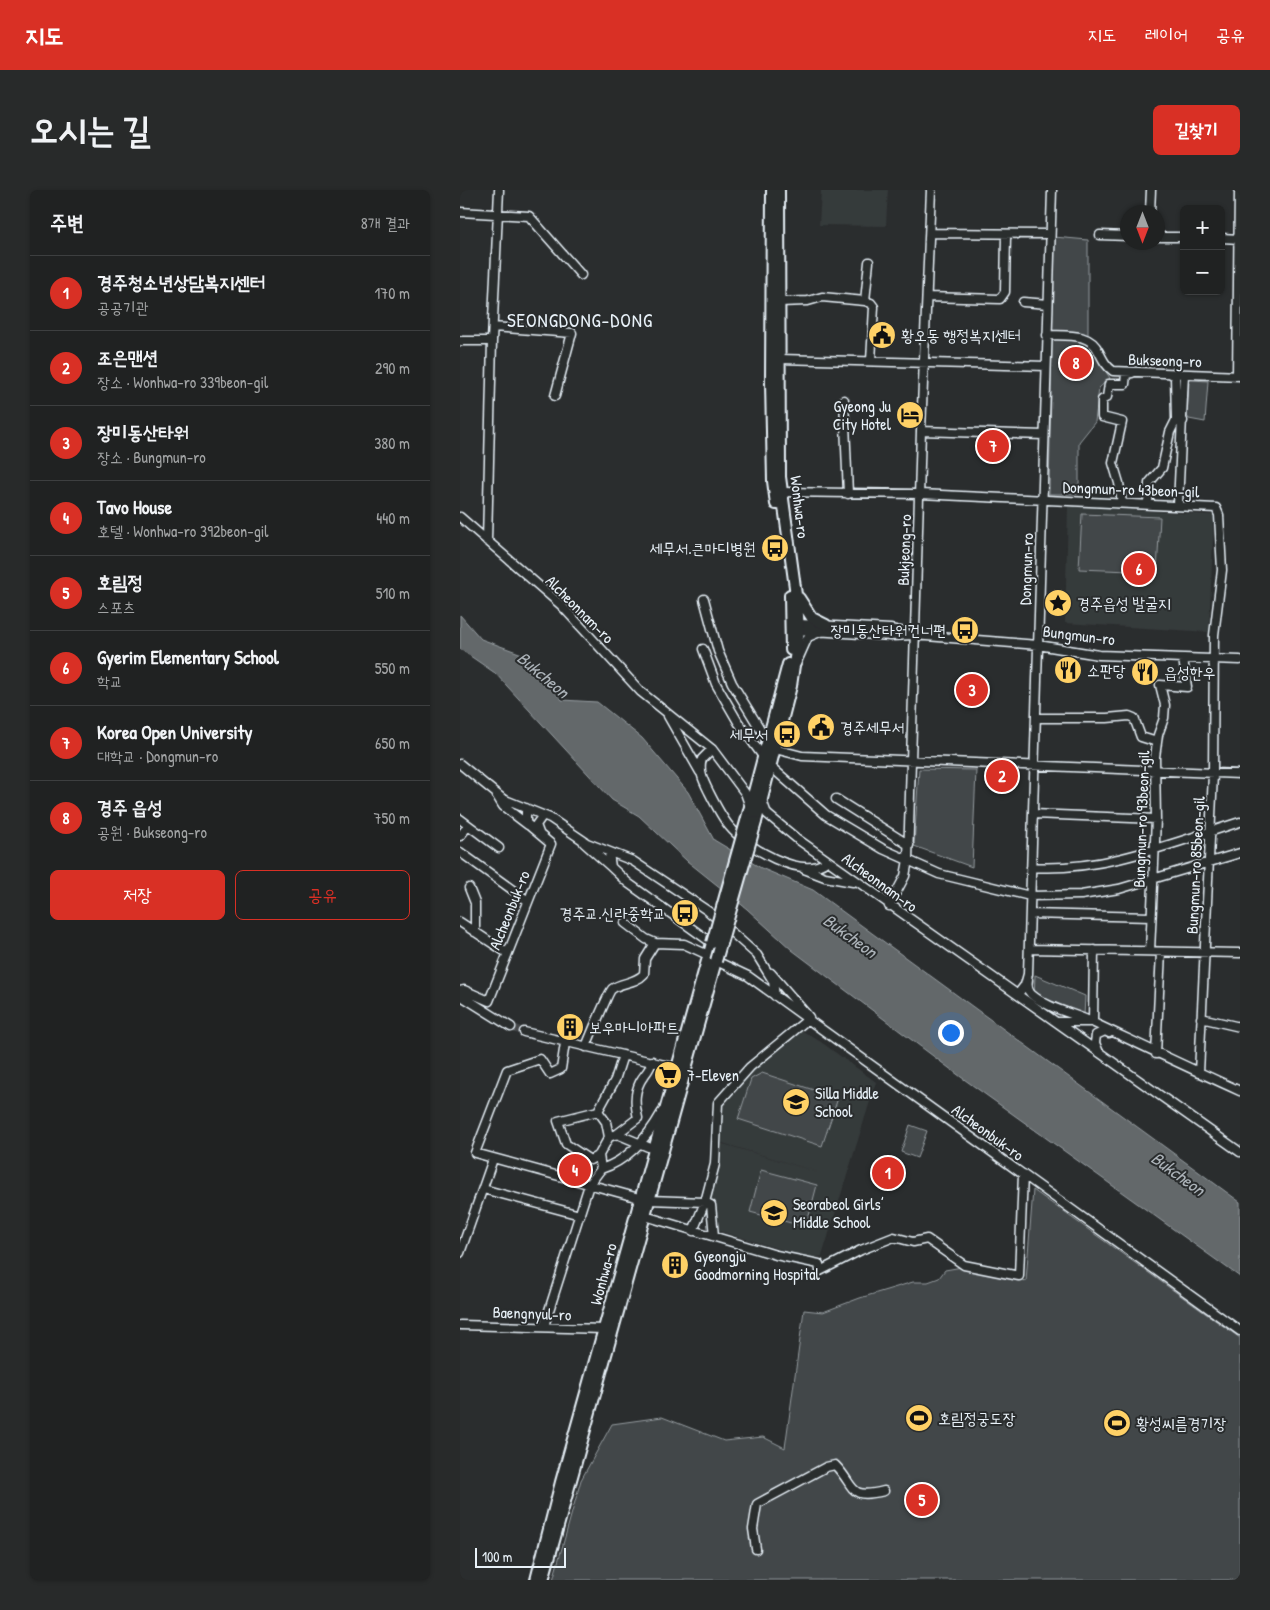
<!DOCTYPE html>
<html lang="ko">
<head>
<meta charset="utf-8">
<style>
  body { margin:0; font-family:"Patrick Hand","Poor Story",sans-serif; background:#282a2a; color:#f1f3f6 }
  .controls { position:absolute; right:15px; top:15px; display:grid; overflow:hidden; border-radius:8px; box-shadow:0 1px 4px #0004 }
  .controls button { width:45px; height:45px; display:grid; place-items:center; padding:0; border:0; border-bottom:1px solid #3d3f40; background:#202222; color:#f1f3f6; font:25px sans-serif }
  .compass { position:absolute; left:660px; top:15px; width:45px; height:45px; border-radius:50%; background:#202222; box-shadow:0 1px 4px #0004; rotate:180deg }
  .scale { position:absolute; left:15px; bottom:12px; width:91px; box-sizing:border-box; padding-left:5px; border:2px solid #e8f1f8; border-top:0; font-size:14px; line-height:18px; white-space:nowrap; color:#e8f1f8; -webkit-text-stroke:4px #2a2d2e; paint-order:stroke }
  .you { position:absolute; left:490px; top:842px; width:18px; height:18px; margin:-12px; border:4px solid #fff; border-radius:50%; background:#1a73e8; box-shadow:0 0 0 8px #1a73e833 }
  .badge { display:grid; place-items:center; width:32px; height:32px; border-radius:50%; background:#d93025; color:#fff; font-size:16px; font-weight:700 }
  .pin { position:absolute; translate:-50% -50%; border:2px solid #fff; box-shadow:0 1px 5px #0006 }
  .list { margin:0; padding:0; list-style:none }
  h2 { display:flex; justify-content:space-between; align-items:center; height:65px; margin:0; padding:0 20px; font-size:21px }
  h2 small { font-size:16px; font-weight:400; color:#a2a4a5 }
  .list li { display:grid; grid-template-columns:32px 1fr auto; gap:15px; align-items:center; box-sizing:border-box; height:75px; padding:0 20px; border-top:1px solid #3d3f40 }
  .list b { display:block; font-size:19px; white-space:nowrap }
  .list p { margin:0; font-size:16px; white-space:nowrap; color:#a2a4a5 }
  .list em { font-size:16px; font-style:normal; color:#a2a4a5 }
  .actions { display:flex; gap:10px; padding:15px 20px }
  .actions a { flex:1; padding:11px 0; border:1px solid #d93025; border-radius:8px; text-align:center; font-size:18px; color:#d93025 }
  .actions .main { background:#d93025; color:#fff }
  .map { position:relative; flex:none; width:780px; height:1390px; overflow:hidden; border-radius:8px }
  header { display:flex; align-items:center; gap:30px; box-sizing:border-box; height:70px; padding:0 25px; background:#d93025; color:#fff }
  header strong { font-size:24px }
  nav { display:flex; gap:28px; margin-inline-start:auto; font-size:18px }
  .intro { display:flex; align-items:center; justify-content:space-between; box-sizing:border-box; height:120px; padding:0 30px }
  h1 { margin:0; font-size:35px }
  .button { padding:12px 22px; border-radius:8px; background:#d93025; color:#fff; font-size:18px; font-weight:700 }
  main { display:flex; gap:30px; padding:0 30px }
  aside { flex:1; background:#202222; border-radius:8px; box-shadow:0 1px 4px #0004 }
  .map>svg:first-child { display:block }
</style>
</head>
<body>
<header>
<strong>지도</strong>
<nav><a>지도</a><a>레이어</a><a>공유</a></nav>
</header>
<div class="intro"><h1>오시는 길</h1><a class="button">길찾기</a></div>
<main>
<aside>
<h2>주변<small>8개 결과</small></h2>
<ul class="list">
<li><span class="badge">1</span><div><b>경주청소년상담복지센터</b><p>공공기관</p></div><em>170 m</em></li>
<li><span class="badge">2</span><div><b>조은맨션</b><p>장소 · Wonhwa-ro 339beon-gil</p></div><em>290 m</em></li>
<li><span class="badge">3</span><div><b>장미동산타워</b><p>장소 · Bungmun-ro</p></div><em>380 m</em></li>
<li><span class="badge">4</span><div><b>Tavo House</b><p>호텔 · Wonhwa-ro 392beon-gil</p></div><em>440 m</em></li>
<li><span class="badge">5</span><div><b>호림정</b><p>스포츠</p></div><em>510 m</em></li>
<li><span class="badge">6</span><div><b>Gyerim Elementary School</b><p>학교</p></div><em>550 m</em></li>
<li><span class="badge">7</span><div><b>Korea Open University</b><p>대학교 · Dongmun-ro</p></div><em>650 m</em></li>
<li><span class="badge">8</span><div><b>경주 읍성</b><p>공원 · Bukseong-ro</p></div><em>750 m</em></li>
</ul>
<div class="actions"><a class="main">저장</a><a>공유</a></div>
</aside>
<div class="map">
<svg width="780" height="1390" viewBox="0 0 780 1390">
  <rect width="100%" height="100%" fill="#2a2d2e"/>
  <filter id="ink" filterUnits="userSpaceOnUse"><feTurbulence type="fractalNoise" baseFrequency=".02" numOctaves="2"/><feDisplacementMap in="SourceGraphic" scale="10" xChannelSelector="R" yChannelSelector="G"/><feConvolveMatrix kernelMatrix="1 2 1 2 8 2 1 2 1" color-interpolation-filters="sRGB"/></filter>
  <g filter="url(#ink)">
    <path fill="#363a3b" d="M361 0H428L426 36 359 35Z
      M608 316 754 325 749 442 605 433Z
      M341 840 361 852 416 892 362 1066 353 1069 255 1040 251 1005 259 971 260 953 361 983 259 952 258 917 296 875Z"/>
    <path fill="#424648" stroke="#959ca0" d="M594 47 628 50V148L635 165 650 188 639 198 635 232 619 252V304H589Z
      M731 190 748 191 745 232 729 229 727 226 729 191Z
      M622 324 700 327 697 382 619 379Z
      M459 579 516 580 512 677 454 656Z
      M575 785 625 806 624 826 574 806Z
      M302 883 378 908 362 956 278 929 291 889Z
      M450 935 467 941 457 968 441 962Z
      M301 980 357 995 346 1037 290 1022Z
      M573 1000 780 1148V1390H93L121 1290 152 1234 202 1227 264 1251 303 1247 325 1258 344 1120 363 1122 400 1108 453 1092H468L479 1088 485 1080 502 1077 566 1091Z"/>
    <path fill="#63686b" stroke="#989fa3" d="M0 425 21 449 62 464 102 510 137 512 182 548 228 602 254 650 301 678 353 700 780 1012V1087L501 887 332 760 287 719 227 671 179 626 152 610 35 483 0 459Z"/>
    <g fill="none" stroke-linecap="round" stroke-linejoin="round">
      <path stroke="#464a4c" stroke-width="8" stroke-dasharray="8 4" stroke-linecap="butt" d="M51 837 64 842"/>
      <g stroke="#e8f1f8" stroke-width="11">
        <path id="minor" d="M0 22 69 26 121 85
          M690 22 691 0
          M471 43 590 44
          M640 45 668 46
          M698 47H724
          M761 48 780 49
          M467 107 540 109 545 102 546 45
          M405 111 411 113 414 117 411 171
          M319 112 348 111 362 107 405 111 409 72
          M563 112 588 114
          M33 137 112 143 95 206
          M587 145C607 146 630 142 639 162 643 170 646 176 653 181L780 186
          M0 151H32
          M320 169 586 176
          M711 184 715 186 716 230
          M777 186 779 0
          M384 210 388 304
          M461 241 584 245
          M321 302 460 304 756 318 759 325 762 380 754 445 753 584 739 883
          M662 313 659 293 653 273 662 232 642 227V210L647 207 649 194H665L666 184 672 183
          M688 314 689 293 702 278 710 242 716 230 723 231
          M718 315 724 184
          M0 327 101 415 181 502 252 559 285 603 290 617
          M27 351 32 151 39 0
          M244 409 258 461 272 493 308 552
          M339 434 430 439 445 442
          M339 440 431 446 454 445 578 455 639 465 780 470
          M243 459 256 494 278 532 304 568
          M336 474 348 447 360 442
          M208 526 240 582
          M576 528H647L669 526 674 528 681 547 697 552
          M252 559 242 569C238 581 244 592 249 602 255 614 261 626 269 636 286 657 342 691 367 671
          M315 559 342 566 780 584
          M0 574 43 609 90 628 127 653 173 671 248 721 297 765 313 791 315 806
          M310 576 366 625 423 659 479 684 570 706 621 705 659 699 780 663
          M37 606 43 616 68 635
          M376 609 449 655
          M302 610 307 624 336 648 780 962
          M573 624 696 629
          M0 629 39 658
          M79 643 76 635 83 625
          M0 646 8 636
          M124 653 151 677
          M0 662 68 711
          M149 663 151 677 168 693 252 753
          M571 677C643 682 713 653 780 632
          M344 679 365 687 393 692
          M9 698 15 713V742
          M429 716 445 686 448 670 461 241 471 0
          M570 724 691 727
          M0 732 47 763
          M165 733 186 749 195 753 224 754 248 765
          M569 759 780 763
          M690 761 696 629 695 567 698 545 704 528 705 515 700 495 727 497 723 468
          M256 771 288 786 780 1141
          M311 783 349 827
          M568 790C567 796 567 800 571 804 588 819 614 823 634 833 683 856 731 879 780 901
          M0 801 4 800 29 811 91 654 66 633V618
          M558 804 565 795 568 784 592 0
          M0 805 51 837
          M741 828 780 837
          M598 832H631
          M633 832 634 760
          M64 842 222 879
          M105 853 101 879 90 884 80 869 47 880 15 963 179 1008
          M126 857C129 849 149 801 152 799 161 792 175 794 184 784L185 769 195 753
          M638 860 635 853 636 845 645 841 649 843
          M696 864 701 762
          M138 921 98 931 106 954 130 970 139 965
          M157 944 178 928C175 915 174 904 180 892 184 884 190 881 192 871
          M149 947 146 932 138 921 155 890 163 865
          M141 979C169 970 188 947 202 922
          M141 979 139 965 149 947 157 944 193 959
          M23 999 120 1025
          M189 1010 245 1012 251 1015 254 1046
          M185 1026 316 1065 359 1074 360 1081 401 1060 434 1047 453 1052 467 1049 504 1075 559 1086 563 984
          M233 1041 245 1012 255 974 258 913 290 877 347 830
          M0 1063 33 969
          M0 1135 144 1139
          M84 1136 129 995 141 979
          M296 1359 293 1339 297 1314 366 1277 375 1275C396 1296 387 1310 424 1301"/>
      </g>
      <g stroke="#e8f1f8" stroke-width="14">
        <path id="major" d="M312 0 311 192 313 291 316 314
          M330 405 331 460
          M339 408 352 428 366 435
          M287 628 328 474
          M296 632 331 496 339 440 337 412 320 287 319 0
          M76 1390 101 1292 252 753
          M83 1390 256 771"/>
      </g>
      <use href="#minor" stroke="#2a2d2e" stroke-width="8"/>
      <use href="#major" stroke="#2a2d2e" stroke-width="10"/>
      <g stroke="#e8f1f8" stroke-width="14" stroke-linecap="butt">
        <path id="major-bridge" d="M252 753 287 628
          M256 771 296 632"/>
      </g>
      <use href="#major-bridge" stroke="#2a2d2e" stroke-width="10"/>
    </g>
  </g>
  <defs>
    <g id="civic-disc" transform="scale(1.4375)"><circle r="9.5" fill="#ffd166" stroke="#2a2d2e"/><path d="M-.6-6.5H3V-4.5H.6V-3L4-1V1h2V6H-6V1h2V-1L-.6-3ZM-1.2 2.5V6h2.4V2.5Z" fill="#111"/></g>
    <g id="hotel-disc" transform="scale(1.4375)"><circle r="9.5" fill="#ffd166" stroke="#2a2d2e"/><path d="M-6-4.5h1.5V1H6V5H4.5V3h-9V5H-6ZM-4 0a1.8 1.8 0 1 1 3.6 0ZM.5 0V-2.5h3Q6-2.5 6 0Z" fill="#111"/></g>
    <g id="bus-disc" transform="scale(1.4375)"><circle r="9.5" fill="#ffd166" stroke="#2a2d2e"/><path d="M-5-6H5V4H4V6H2V4H-2V6H-4V4H-5ZM-3.5-4V0h7V-4ZM-3.5 1.2v1.5H-2V1.2ZM2 1.2v1.5H3.5V1.2Z" fill="#111"/></g>
    <g id="sight-disc" transform="scale(1.4375)"><circle r="9.5" fill="#ffd166" stroke="#2a2d2e"/><path d="M0-6L1.8-2.2L6-1.7L2.9 1.2L3.7 5.4L0 3.3L-3.7 5.4L-2.9 1.2L-6-1.7L-1.8-2.2Z" fill="#111"/></g>
    <g id="restaurant-disc" transform="scale(1.4375)"><circle r="9.5" fill="#ffd166" stroke="#2a2d2e"/><path d="M-5-6h1v4h1v-4h1v4h1v-4h1v5L-1.5 .5V6h-2V.5L-5-1ZM5-6V6H3V1.5H1.5Q1.5-4 5-6Z" fill="#111"/></g>
    <g id="building-disc" transform="scale(1.4375)"><circle r="9.5" fill="#ffd166" stroke="#2a2d2e"/><path d="M-4-6H4V6H1V3H-1V6H-4ZM-2.5-4.3h1.7v1.8h-1.7ZM.8-4.3h1.7v1.8H.8ZM-2.5-1h1.7V.8h-1.7ZM.8-1h1.7V.8H.8Z" fill="#111"/></g>
    <g id="supermarket-disc" transform="scale(1.4375)"><circle r="9.5" fill="#ffd166" stroke="#2a2d2e"/><path d="M-6-5.5h2.5l.6 2H6L4.5 2H-2.5L-4.4-4H-6ZM-1.5 3.2a1.3 1.3 0 1 0 .1 0ZM3 3.2a1.3 1.3 0 1 0 .1 0Z" fill="#111"/></g>
    <g id="school-disc" transform="scale(1.4375)"><circle r="9.5" fill="#ffd166" stroke="#2a2d2e"/><path d="M0-5L7-2L0 1L-7-2ZM-4 1L0 2.5L4 1V4Q0 6-4 4Z" fill="#111"/></g>
    <g id="stadium-disc" transform="scale(1.4375)"><circle r="9.5" fill="#ffd166" stroke="#2a2d2e"/><path d="M0-5a6.5 5 0 1 0 0 10a6.5 5 0 1 0 0-10ZM-3.5-1.8h7v3.6h-7Z" fill="#111"/></g>
  </defs>
  <g fill-rule="evenodd">
    <use href="#civic-disc" x="422" y="145"/>
    <use href="#hotel-disc" x="450" y="225"/>
    <use href="#bus-disc" x="315" y="358"/>
    <use href="#sight-disc" x="598" y="413"/>
    <use href="#bus-disc" x="505" y="440"/>
    <use href="#restaurant-disc" x="608" y="480"/>
    <use href="#restaurant-disc" x="685" y="482"/>
    <use href="#civic-disc" x="361" y="537"/>
    <use href="#bus-disc" x="327" y="544"/>
    <use href="#bus-disc" x="225" y="723"/>
    <use href="#building-disc" x="110" y="837"/>
    <use href="#supermarket-disc" x="208" y="885"/>
    <use href="#school-disc" x="336" y="912"/>
    <use href="#school-disc" x="314" y="1023"/>
    <use href="#building-disc" x="215" y="1075"/>
    <use href="#stadium-disc" x="459" y="1228"/>
    <use href="#stadium-disc" x="657" y="1233"/>
  </g>
  <g text-anchor="middle" stroke-width="4" stroke-linejoin="round" paint-order="stroke">
    <g font-size="16" fill="#e8f1f8" stroke="#2a2d2e" text-anchor="start">
      <text x="441" y="151">황오동 행정복지센터</text>
      <text x="431" y="222" text-anchor="end">Gyeong Ju<tspan x="431" dy="18">City Hotel</tspan></text>
      <text x="296" y="364" text-anchor="end">세무서.큰마디병원</text>
      <text x="617" y="419">경주읍성 발굴지</text>
      <text x="486" y="446" text-anchor="end">장미동산타워건너편</text>
      <text x="627" y="486">소판당</text>
      <text x="704" y="488">읍성한우</text>
      <text x="380" y="543">경주세무서</text>
      <text x="308" y="550" text-anchor="end">세무서</text>
      <text x="206" y="729" text-anchor="end">경주교.신라중학교</text>
      <text x="129" y="843">보우마니아파트</text>
      <text x="227" y="891">7-Eleven</text>
      <text x="355" y="909">Silla Middle<tspan x="355" dy="18">School</tspan></text>
      <text x="333" y="1020">Seorabeol Girls’<tspan x="333" dy="18">Middle School</tspan></text>
      <text x="234" y="1072">Gyeongju<tspan x="234" dy="18">Goodmorning Hospital</tspan></text>
      <text x="478" y="1234">호림정궁도장</text>
      <text x="676" y="1239">황성씨름경기장</text>
    </g>
    <g font-size="16" fill="#e8f1f8" stroke="#2a2d2e">
      <text transform="translate(705 170) rotate(2)" y="6">Bukseong-ro</text>
      <text transform="translate(671 299) rotate(2)" y="6">Dongmun-ro 43beon-gil</text>
      <text transform="translate(340 317) rotate(83)" y="6">Wonhwa-ro</text>
      <text transform="translate(444 360) rotate(-88)" y="6">Bukjeong-ro</text>
      <text transform="translate(566 379) rotate(-88)" y="6">Dongmun-ro</text>
      <text transform="translate(120 419) rotate(45)" y="6">Alcheonnam-ro</text>
      <text transform="translate(619 445) rotate(7)" y="6">Bungmun-ro</text>
      <text transform="translate(681 629) rotate(-88)" y="6">Bungmun-ro 93beon-gil</text>
      <text transform="translate(735 675) rotate(-87)" y="6">Bungmun-ro 85beon-gil</text>
      <text transform="translate(420 692) rotate(36)" y="6">Alcheonnam-ro</text>
      <text transform="translate(49 720) rotate(-68)" y="6">Alcheonbuk-ro</text>
      <text transform="translate(528 942) rotate(36)" y="6">Alcheonbuk-ro</text>
      <text transform="translate(143 1084) rotate(-75)" y="6">Wonhwa-ro</text>
      <text transform="translate(72 1123) rotate(2)" y="6">Baengnyul-ro</text>
    </g>
    <g font-size="18" font-style="italic" fill="#acb3b9" stroke="#2a2d2e">
      <text transform="translate(83 485) rotate(40)" y="6">Bukcheon</text>
      <text transform="translate(390 746) rotate(36)" y="6">Bukcheon</text>
      <text transform="translate(718 984) rotate(36)" y="6">Bukcheon</text>
    </g>
    <g font-size="19" letter-spacing="1" fill="#e8f1f8" stroke="#2a2d2e">
      <text x="120" y="137">SEONGDONG-DONG</text>
    </g>
  </g>
</svg>
<div class="controls">
<button>+</button>
<button>−</button>
</div>
<svg class="compass" viewBox="-18 -18 36 36"><path d="M0-13l5 13h-10z" fill="#e53935"/><path d="M0 13l5-13h-10z" fill="#a2a4a5"/></svg>
<div class="scale">100 m</div>
<div class="you"></div>
<div class="pin badge" style="left:428px;top:983px">1</div>
<div class="pin badge" style="left:542px;top:586px">2</div>
<div class="pin badge" style="left:512px;top:500px">3</div>
<div class="pin badge" style="left:115px;top:980px">4</div>
<div class="pin badge" style="left:462px;top:1310px">5</div>
<div class="pin badge" style="left:679px;top:379px">6</div>
<div class="pin badge" style="left:533px;top:256px">7</div>
<div class="pin badge" style="left:616px;top:173px">8</div>
</div>
</main>
</body>
</html>
